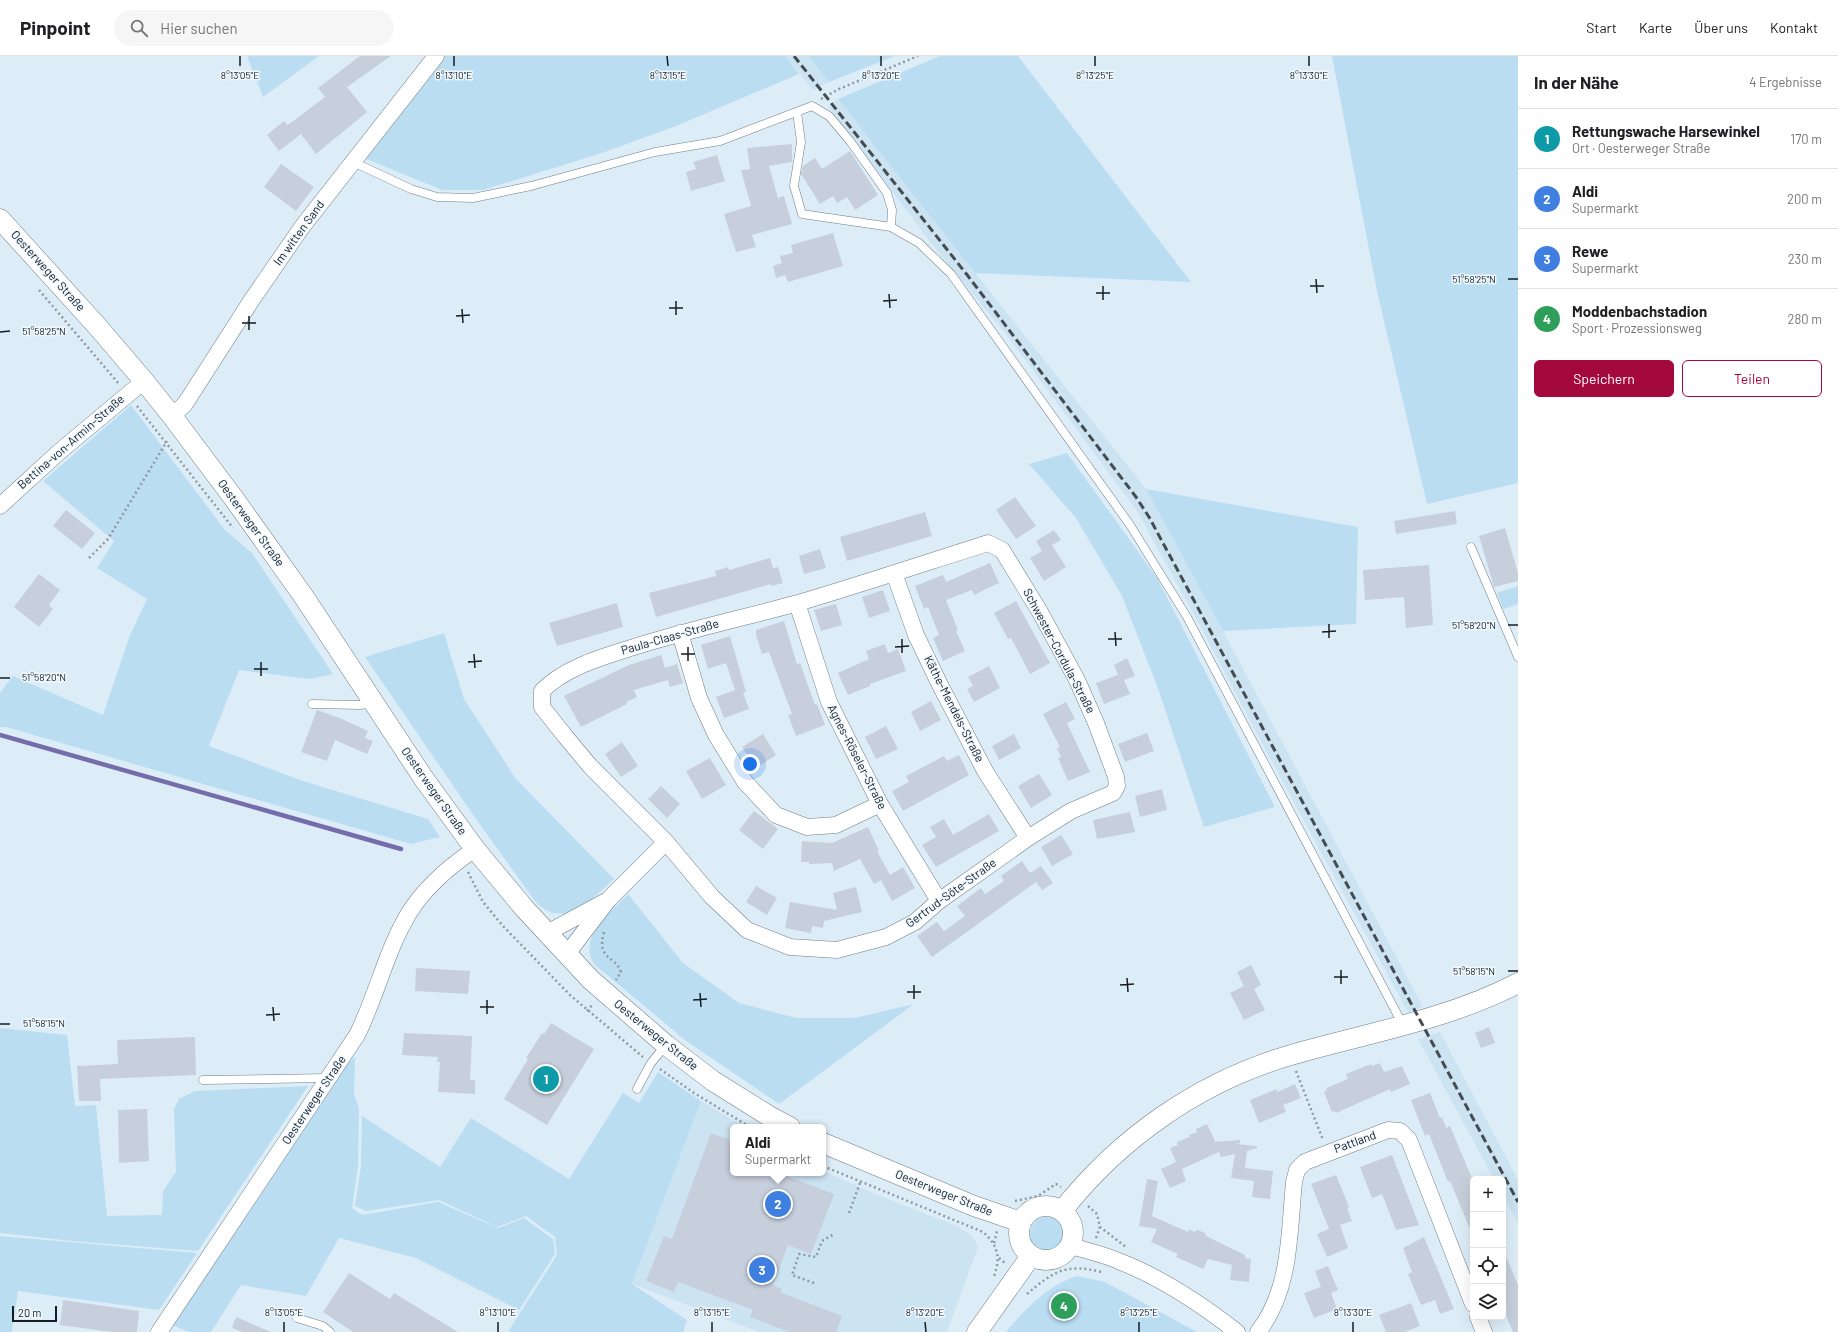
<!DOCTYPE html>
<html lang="de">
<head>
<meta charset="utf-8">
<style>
  body { margin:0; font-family:Barlow,sans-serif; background:#f6f6f6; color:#202124 }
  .controls { position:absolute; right:12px; bottom:12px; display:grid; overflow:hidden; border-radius:6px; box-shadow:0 4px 16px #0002 }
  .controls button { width:36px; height:36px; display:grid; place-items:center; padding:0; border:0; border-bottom:1px solid #e0e0e0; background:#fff; color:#202124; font:20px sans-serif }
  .scale { position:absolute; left:12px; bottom:10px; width:45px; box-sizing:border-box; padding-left:4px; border:2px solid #161c1f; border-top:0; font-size:11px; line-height:14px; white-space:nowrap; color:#161c1f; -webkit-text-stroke:3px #eff9ff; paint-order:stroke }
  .you { position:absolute; left:750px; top:708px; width:14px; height:14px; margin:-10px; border:3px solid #fff; border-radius:50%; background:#1a73e8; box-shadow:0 0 0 6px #1a73e833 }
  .badge { display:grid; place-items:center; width:26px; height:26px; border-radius:50%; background:#a4093d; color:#fff; font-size:13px; font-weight:700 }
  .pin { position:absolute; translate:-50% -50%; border:2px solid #fff; box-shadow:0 1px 4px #0006 }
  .popup { position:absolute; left:730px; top:1068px; width:96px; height:52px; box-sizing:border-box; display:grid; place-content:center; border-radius:6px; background:#fff; filter:drop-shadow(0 1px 3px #0005); font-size:13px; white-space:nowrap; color:#757577 }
  .popup b { font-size:15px; color:#202124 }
  .popup::after { content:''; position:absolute; left:50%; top:100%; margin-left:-8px; border:8px solid transparent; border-top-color:#fff }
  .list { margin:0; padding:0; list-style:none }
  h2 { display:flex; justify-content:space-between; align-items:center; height:52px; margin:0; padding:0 16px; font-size:17px }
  h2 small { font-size:13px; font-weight:400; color:#757577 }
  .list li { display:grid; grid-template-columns:26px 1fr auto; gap:12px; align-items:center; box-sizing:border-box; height:60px; padding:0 16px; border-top:1px solid #e0e0e0 }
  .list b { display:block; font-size:15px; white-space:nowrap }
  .list p { margin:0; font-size:13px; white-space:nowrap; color:#757577 }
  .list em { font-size:13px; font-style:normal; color:#757577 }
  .actions { display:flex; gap:8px; padding:12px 16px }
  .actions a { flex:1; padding:9px 0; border:1px solid #a4093d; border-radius:6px; text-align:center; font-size:14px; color:#a4093d }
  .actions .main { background:#a4093d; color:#fff }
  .icon { flex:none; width:22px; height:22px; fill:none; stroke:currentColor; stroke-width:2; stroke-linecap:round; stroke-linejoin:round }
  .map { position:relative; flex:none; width:1518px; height:1276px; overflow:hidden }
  header { display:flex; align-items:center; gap:24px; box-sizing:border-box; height:56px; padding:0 20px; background:#fff; border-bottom:1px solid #e0e0e0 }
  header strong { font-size:19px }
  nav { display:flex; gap:22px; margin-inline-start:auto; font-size:14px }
  .search { width:280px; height:36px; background:#f6f6f6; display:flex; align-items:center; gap:10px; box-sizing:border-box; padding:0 14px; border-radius:22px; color:#757577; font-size:15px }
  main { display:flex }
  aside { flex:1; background:#fff }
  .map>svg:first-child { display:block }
</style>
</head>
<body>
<header>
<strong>Pinpoint</strong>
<div class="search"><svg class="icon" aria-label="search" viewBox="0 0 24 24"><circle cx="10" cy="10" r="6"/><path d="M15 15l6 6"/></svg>Hier suchen</div>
<nav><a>Start</a><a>Karte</a><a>Über uns</a><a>Kontakt</a></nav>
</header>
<main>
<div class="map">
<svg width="1518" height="1276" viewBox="0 0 1518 1276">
  <rect width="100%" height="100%" fill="#ddedf7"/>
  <path fill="#cce3f2" d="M785 0H808L829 26 813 34Z
    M838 43 1146 433 1223 575 1423 951 1408 956 1266 695 1199 568 1137 455 1006 278 930 186 828 50Z
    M1440 976 1518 1124V1167L1503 1140V1123H1494L1418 983Z
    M701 1045 744 1071H733V1117H823V1115L878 1139 957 1170 973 1181 978 1191 947 1276H759L632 1228Z"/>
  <path fill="#baddf2" d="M247 0H319L263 41Z
    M443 0H785L799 18 676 70 602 97 483 134H442L364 102Z
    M808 0H895L829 26Z
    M940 0H1018L1191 226 975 217 838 43Z
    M1332 0H1518V427L1427 448 1377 235Z
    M131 349 225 474 252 497 333 618 309 623 239 614 209 690 303 725 428 763 440 781 411 788 6 671H0V637L13 620 103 659 130 579 147 543 97 512 114 485 43 425Z
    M1067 397 1157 522 1275 751 1204 771 1159 635 1122 540 1076 462 1029 408Z
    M1146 433 1358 471 1356 568 1223 575Z
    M1518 530V548L1503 553 1497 537Z
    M444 577 464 643 516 723 614 823 590 845 566 858 552 857 541 851 535 845 476 763 365 601Z
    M628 838 683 907 739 947 796 962H855L914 948 779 1048 685 984 594 908C577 881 611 856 628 838Z
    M0 972 67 979 75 1050 96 1049 107 1160 162 1159 163 1135 176 1116 174 1053 179 1043 195 1035 308 1030 198 1195 72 1185 0 1177Z
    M355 1001 354 1038 359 1053 358 1111 352 1152 362 1159 438 1146 498 1172 524 1162 553 1183 555 1198 519 1254 416 1202 339 1182 306 1240 241 1229 211 1276H189L172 1269 340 1015Z
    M658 1016 701 1045 632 1228 687 1264 683 1276H508L557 1199 555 1181 526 1160 497 1171 439 1144 366 1155 355 1150 361 1110 362 1060 440 1111 471 1062 569 1123 623 1037 639 1047Z
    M1030 1178a17 17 0 1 1 34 0a17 17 0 1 1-34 0Z
    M0 1180 197 1197 159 1254 18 1235 12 1276H0Z
    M1077 1220 1105 1226 1197 1276H1006C1025 1253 1048 1229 1077 1220Z"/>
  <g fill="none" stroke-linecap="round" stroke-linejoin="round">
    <path stroke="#746cab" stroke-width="4.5" d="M0 679 401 793"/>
  </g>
  <path fill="#c7cfdd" d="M360 0H391L347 31 367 56 316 98 301 78 279 95 267 79 284 65 287 69 292 66 325 41 318 32Z
    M792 88V106L769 110 778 142 784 140 792 168 752 179 756 191 736 196 724 158 751 150 741 114 750 113 747 92Z
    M850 95 878 139 855 154 847 141 837 147 833 140 820 148 801 118 803 110 815 102 822 113Z
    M717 99 725 125 691 135 686 116 696 113 693 106Z
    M281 108 314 131 296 155 264 131Z
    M833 177 843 210 788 226 785 219 776 222 773 210 782 207 780 200 793 197 791 189Z
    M1015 441 1036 470 1016 483 996 454Z
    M66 454 95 477 82 493 53 470Z
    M1455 455 1457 468 1396 478 1394 465Z
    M925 456 932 480 847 505 840 481Z
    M1505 472 1518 517V525L1494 531 1479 480Z
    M1054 474 1061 484 1052 489 1066 511 1044 525 1030 502 1042 495 1036 485Z
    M820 493 826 512 804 518 799 500Z
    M770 502 773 512 778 511 783 527 771 530V528L656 561 649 537 716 520 715 515 728 511 729 514Z
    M990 507 999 527 974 539 972 534 946 544 958 574 956 575 965 595 943 605 933 582 939 579 928 551 924 553 915 530 943 519 946 526Z
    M1429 509 1433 569 1406 572 1404 541 1365 544 1363 514Z
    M39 518 60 534 49 549 53 553 39 571 14 551Z
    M883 534 890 555 869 562 862 541Z
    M1016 545 1050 607 1030 618 1011 582 1008 583 994 557Z
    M617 547 623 571 557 590 549 567Z
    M836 548 842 569 821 575 814 554Z
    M784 565 797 608 800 607 815 649 817 648 825 669 796 680 788 659 792 658 769 596 762 598 756 579V574Z
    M730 580 746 636 743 637 749 653 724 662 716 641 735 634 726 607 708 613 701 589Z
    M885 588 888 597 898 593 906 615 870 628V630L848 639 838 617 869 603 866 595Z
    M661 599 665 612 677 608 683 627 670 631 668 624 634 634 637 641 626 646 627 648 581 671 564 640 629 609Z
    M1127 602 1135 620 1124 624 1130 638 1104 648 1096 627 1118 619 1114 609Z
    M989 610 1000 632 974 646 967 633 973 630 968 621Z
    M931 645 941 664 920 675 911 656Z
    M1066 646 1075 663 1067 667 1090 716 1068 725 1058 702 1061 701 1057 692 1060 691 1043 658Z
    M317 654 342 663 368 675 365 682 373 685 367 698 335 684 327 705 301 696Z
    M886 670 898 693 876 703 865 681Z
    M1147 677 1154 695 1125 706 1118 688Z
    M763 678 776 699 756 712 742 691Z
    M1014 678 1021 692 999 704 992 690Z
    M622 686 638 710 621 721 605 698Z
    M959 699 969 719 903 755 892 735 909 726 906 720 944 700 947 705Z
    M710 702 726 729 702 743 686 715Z
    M1039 718 1052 739 1031 752 1018 730Z
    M661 730 680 748 667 762 648 743Z
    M1162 733 1167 754 1140 761 1135 740Z
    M754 755 778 773 763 793 739 774Z
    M1130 756 1135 776 1097 783 1093 764Z
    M989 758 999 775 936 811 922 789 936 781 930 771 944 763 953 779Z
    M868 771 879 795H877L890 819 903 811 915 832 892 845 881 824 874 828 860 803 834 815 832 807 809 808V806H801L802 785 832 787Z
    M1061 779 1073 798 1052 810 1041 791Z
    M1022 805 1030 817 1041 810 1053 827 1042 834 1036 826 932 901 917 880 937 866 944 875 965 860 957 850 981 832 985 838 1004 825 1001 820Z
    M756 830 777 842 767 859 746 846Z
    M856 831 862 856 824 865 823 872 812 870 811 877 785 872 790 846 837 854 833 837Z
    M1251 909 1261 929 1254 933 1265 954 1244 964 1230 937 1244 930 1237 916Z
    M416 912 470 915 468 938 415 935Z
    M551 967 594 993 547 1069 504 1043 528 1003 526 1002 542 977 544 978Z
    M1489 971 1495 987 1481 992 1475 977Z
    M404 977 472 980 470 1024H475V1038L438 1036 440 1006H437L438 1001 402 999Z
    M195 981 196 1019 100 1023 101 1045H79L77 1010 118 1008 117 984Z
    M1380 1007 1384 1016 1402 1010 1410 1028 1391 1036 1390 1033 1336 1057 1335 1055 1332 1056 1324 1036 1327 1034 1326 1032 1348 1023 1346 1018 1371 1008 1372 1010Z
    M1295 1028 1301 1042 1283 1049 1286 1056 1259 1067 1250 1044 1277 1033V1036Z
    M1430 1037 1440 1062 1442 1061 1446 1072 1450 1070 1473 1125V1180L1450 1125 1448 1126 1429 1078 1425 1080 1411 1044Z
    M147 1053 149 1105 119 1107 118 1054Z
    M1207 1068 1215 1085 1213 1086 1240 1084V1087L1236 1088 1257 1090V1092L1247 1095 1245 1112 1273 1115 1270 1143 1252 1141 1254 1125 1231 1122 1235 1098 1221 1101 1219 1096 1182 1113 1186 1125 1170 1132 1161 1113 1176 1106 1170 1092 1178 1089 1177 1086 1190 1081 1189 1079 1197 1076 1196 1073Z
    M711 1077 733 1085V1117H779L834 1138 811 1198 788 1189 773 1229 782 1233 780 1236 842 1260 836 1276H789L750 1261 753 1254 678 1226 674 1236 646 1225 664 1180 672 1183Z
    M1392 1099 1404 1130 1419 1169 1396 1174 1382 1138 1372 1142 1360 1111Z
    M1336 1119 1349 1151 1347 1152 1352 1165 1340 1169 1348 1192 1327 1201 1317 1178 1329 1173 1311 1128Z
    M1147 1123 1158 1125 1152 1160 1188 1176 1189 1173 1194 1176 1198 1174 1205 1177 1206 1180 1245 1199V1202L1251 1203 1249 1226 1230 1224 1232 1209 1208 1203 1203 1213 1176 1201 1178 1198 1151 1186 1157 1173 1139 1170Z
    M1424 1181 1454 1253 1440 1258 1435 1244 1421 1249 1408 1218 1412 1216 1403 1192Z
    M1503 1193 1518 1229V1276H1513L1503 1252Z
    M1328 1210 1338 1234 1331 1237 1337 1253 1314 1262 1304 1237 1321 1231 1315 1215Z
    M349 1217 390 1243 394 1237 458 1276H353L323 1256Z
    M63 1244 139 1255 137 1276H112L60 1269Z
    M1411 1247 1420 1270 1404 1276H1386L1379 1259Z
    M236 1261 271 1276H243L232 1272Z"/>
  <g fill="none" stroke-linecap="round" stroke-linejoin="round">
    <g stroke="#6f7d86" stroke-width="9">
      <path id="service" d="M797 56 801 86 794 130 802 158 891 171 919 187 951 218 1130 469 1187 561 1403 969
        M353 106 411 133 437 141 473 142 531 130 655 96 720 85 812 50 829 60 850 85 887 137 892 154 891 171
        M1471 491 1518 601
        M312 648 360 649 373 647
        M203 1024 328 1022
        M637 1033 651 1007 666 989
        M297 1262 323 1270 330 1276"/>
    </g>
    <g stroke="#6f7d86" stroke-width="17">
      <path id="minor" d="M172 360 185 348 251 245 302 171 436 0
        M0 450 59 396 144 325
        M988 487 1002 494 1040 556 1077 624 1096 667 1116 721 1117 730 1113 737 1071 755 1028 782 939 845 915 866 886 881 837 894 790 891 747 874 712 841 666 786 590 710 565 680 542 651V635C565 611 603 601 634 591 688 574 743 562 798 547 862 528 925 507 988 487Z
        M894 517 916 579 939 627 985 715 1028 782
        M797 547 829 646 880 748 939 845
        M680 577 699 642 716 679 745 726 776 759 807 771 836 769 880 748
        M547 877 606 845
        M567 898 609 843 666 786
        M1071 1190C1088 1195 1106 1199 1121 1206 1164 1223 1201 1248 1237 1276
        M1478 1261 1484 1276
        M159 1276 357 979C377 939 386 895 409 857 425 831 450 810 475 793
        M1258 1276C1291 1234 1289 1177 1294 1126L1297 1114 1305 1106 1388 1074 1400 1075 1409 1084 1473 1248"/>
    </g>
    <g stroke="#6f7d86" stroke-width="21">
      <path id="tertiary" d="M0 163 97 270 144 325 172 360 235 444 304 541 424 723 475 793 524 852 591 924 666 989 713 1025 769 1060 790 1071
        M823 1087 974 1150 1021 1166
        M1019 1177a27 27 0 1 1 54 0a27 27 0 1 1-54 0Z
        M1062 1155C1120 1081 1201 1025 1291 999 1367 977 1447 964 1518 927
        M977 1276 1031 1200"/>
    </g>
    <path stroke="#8e9aa2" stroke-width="2.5" stroke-dasharray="2 3" stroke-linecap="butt" d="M821 43 839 33 918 0
      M39 234 119 328
      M137 350 233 472
      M89 502 108 483 167 385
      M468 816 483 846 503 870 570 939 643 1001
      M604 876C596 904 615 899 621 916L616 924
      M587 955 593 948
      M660 1013 694 1037 750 1071
      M1296 1015 1323 1084
      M823 1110 983 1176C998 1189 1001 1202 994 1220
      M1015 1145 1038 1140 1056 1128 1061 1131
      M1088 1150 1097 1158 1100 1171 1126 1191
      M849 1157 860 1127
      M1096 1182 1100 1171
      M994 1187 997 1175
      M999 1202 1006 1208
      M814 1227 792 1219 799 1198 816 1201 822 1185 834 1178
      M1027 1238C1054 1215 1066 1207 1101 1216"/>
    <use href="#service" stroke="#fff" stroke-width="8"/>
    <use href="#minor" stroke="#fff" stroke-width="16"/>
    <use href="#tertiary" stroke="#fff" stroke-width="20"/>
    <path stroke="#444c51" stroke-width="3" stroke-dasharray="8 4" stroke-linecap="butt" d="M794 0 968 220 1136 441 1149 461 1518 1146"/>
  </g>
  <path fill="none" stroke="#161c1f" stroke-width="1.5" d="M240 0V10M454 0V10M667 0 668 10M881 0V10M1095 0V10M1309 0V10M1316 223 1317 237M1508 223H1518M1103 230V244M1310 230H1324M1096 237H1110M889 238 890 252M676 245V259M883 245 897 244M669 252H683M462 253 463 267M249 260V274M456 260 470 259M242 267H256M0 276 10 275M1329 568V582M1508 569H1518M1115 576 1116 590M1322 576 1336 575M902 583V597M1108 583H1122M688 591V605M895 591 909 590M474 598 475 612M681 598H695M261 606V620M468 606 482 605M254 613H268M0 622H10M1341 914V928M1508 915H1518M1334 921H1348M1127 922 1128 936M914 929V943M1120 929 1134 928M907 936H921M700 937 701 951M487 944V958M693 944 707 943M273 951 274 965M480 951H494M266 959 280 958M0 968H10M284 1266V1276M498 1266V1276M712 1266V1276M925 1266 926 1276M1139 1266V1276M1353 1266V1276"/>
  <g text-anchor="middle" stroke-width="3" stroke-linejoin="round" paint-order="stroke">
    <g font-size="12" fill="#161c1f" stroke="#eff9ff">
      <text transform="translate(299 177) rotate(-54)" y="4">Im witten Sand</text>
      <text transform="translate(48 215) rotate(48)" y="4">Oesterweger Straße</text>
      <text transform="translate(71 386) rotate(-41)" y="4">Bettina-von-Armin-Straße</text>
      <text transform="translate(251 467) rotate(54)" y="4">Oesterweger Straße</text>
      <text transform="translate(670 581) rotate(-16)" y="4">Paula-Claas-Straße</text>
      <text transform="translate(1059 595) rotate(62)" y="4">Schwester-Cordula-Straße</text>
      <text transform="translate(954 653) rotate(63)" y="4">Käthe-Mendels-Straße</text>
      <text transform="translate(857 701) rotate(63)" y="4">Agnes-Röseler-Straße</text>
      <text transform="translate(434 735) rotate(55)" y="4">Oesterweger Straße</text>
      <text transform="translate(951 837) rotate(-36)" y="4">Gertrud-Söte-Straße</text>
      <text transform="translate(656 979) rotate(39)" y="4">Oesterweger Straße</text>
      <text transform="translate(314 1044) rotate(-56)" y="4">Oesterweger Straße</text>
      <text transform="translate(1355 1086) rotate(-20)" y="4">Pattland</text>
      <text transform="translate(944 1137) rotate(22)" y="4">Oesterweger Straße</text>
    </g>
  </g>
  <g font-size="10" text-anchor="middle" fill="#161c1f" stroke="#eff9ff" stroke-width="3" stroke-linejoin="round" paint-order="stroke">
    <text x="240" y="23">8°13'05"E</text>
    <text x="454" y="23">8°13'10"E</text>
    <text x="668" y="23">8°13'15"E</text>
    <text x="881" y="23">8°13'20"E</text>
    <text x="1095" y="23">8°13'25"E</text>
    <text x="1309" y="23">8°13'30"E</text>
    <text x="1474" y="227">51°58'25"N</text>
    <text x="44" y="279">51°58'25"N</text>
    <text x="1474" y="573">51°58'20"N</text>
    <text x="44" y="625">51°58'20"N</text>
    <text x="1474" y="919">51°58'15"N</text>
    <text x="44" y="971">51°58'15"N</text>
    <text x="284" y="1260">8°13'05"E</text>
    <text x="498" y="1260">8°13'10"E</text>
    <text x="712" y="1260">8°13'15"E</text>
    <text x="925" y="1260">8°13'20"E</text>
    <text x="1139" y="1260">8°13'25"E</text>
    <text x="1353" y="1260">8°13'30"E</text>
  </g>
</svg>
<div class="controls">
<button>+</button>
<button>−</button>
<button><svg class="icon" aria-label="locate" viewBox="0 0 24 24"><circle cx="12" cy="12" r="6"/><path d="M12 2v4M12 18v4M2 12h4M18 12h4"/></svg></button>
<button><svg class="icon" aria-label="layers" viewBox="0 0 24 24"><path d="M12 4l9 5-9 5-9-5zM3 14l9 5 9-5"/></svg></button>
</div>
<div class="scale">20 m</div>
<div class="you"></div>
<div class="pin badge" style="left:546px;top:1023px;background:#0f9aa8">1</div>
<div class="pin badge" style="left:778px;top:1148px;background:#3f7fe0">2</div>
<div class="popup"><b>Aldi</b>Supermarkt</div>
<div class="pin badge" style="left:762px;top:1214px;background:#3f7fe0">3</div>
<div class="pin badge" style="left:1064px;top:1250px;background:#2e9e5b">4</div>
</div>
<aside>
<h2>In der Nähe<small>4 Ergebnisse</small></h2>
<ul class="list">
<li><span class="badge" style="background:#0f9aa8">1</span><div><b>Rettungswache Harsewinkel</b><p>Ort · Oesterweger Straße</p></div><em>170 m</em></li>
<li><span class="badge" style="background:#3f7fe0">2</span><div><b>Aldi</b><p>Supermarkt</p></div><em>200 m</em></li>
<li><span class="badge" style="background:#3f7fe0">3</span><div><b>Rewe</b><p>Supermarkt</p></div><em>230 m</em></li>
<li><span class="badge" style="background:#2e9e5b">4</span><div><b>Moddenbachstadion</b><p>Sport · Prozessionsweg</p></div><em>280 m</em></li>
</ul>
<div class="actions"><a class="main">Speichern</a><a>Teilen</a></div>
</aside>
</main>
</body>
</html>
